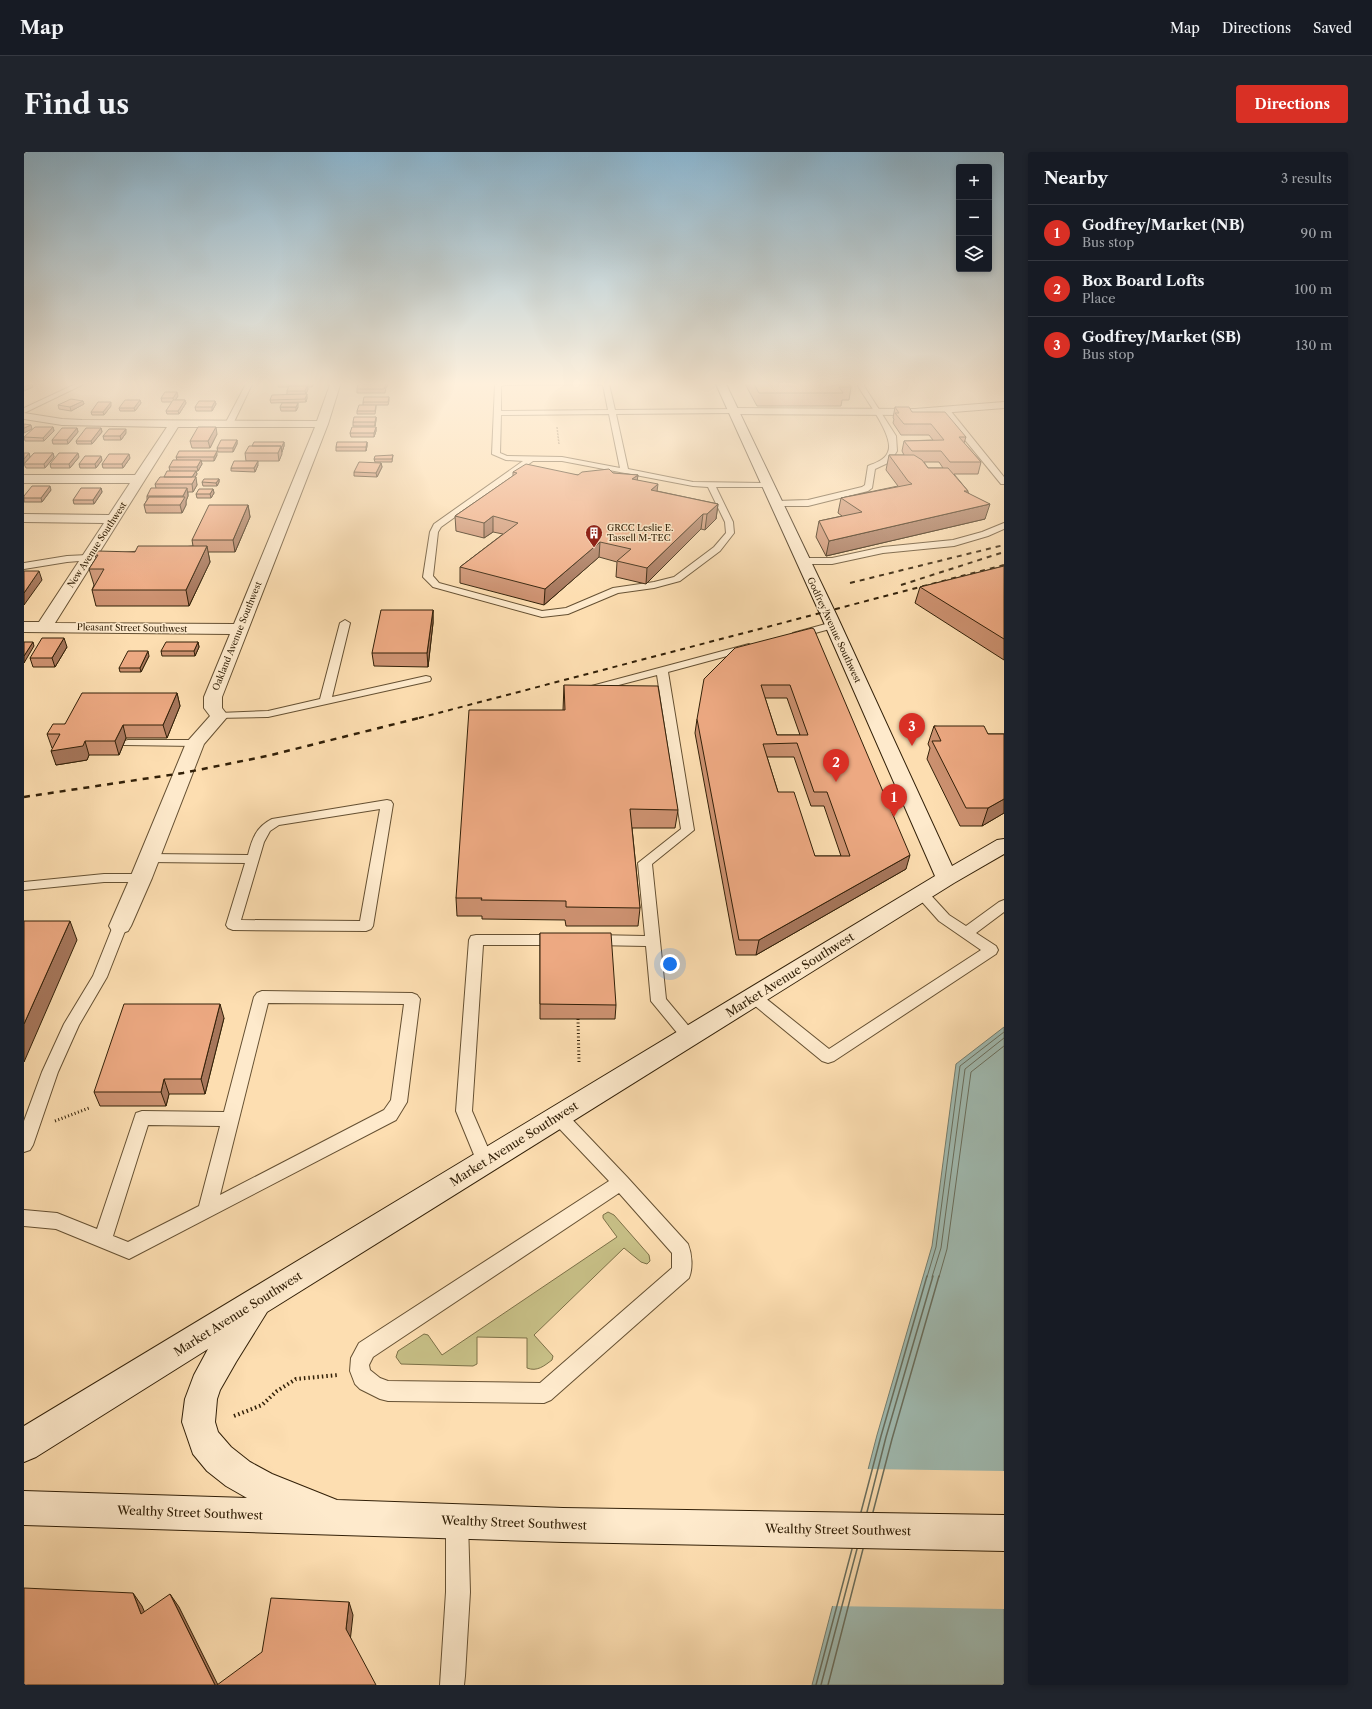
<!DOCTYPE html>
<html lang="en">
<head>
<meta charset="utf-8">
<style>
  body { margin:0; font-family:"Libre Caslon Text",serif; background:#20242c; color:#f1f3f6 }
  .controls { position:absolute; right:12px; top:12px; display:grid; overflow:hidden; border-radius:4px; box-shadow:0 2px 6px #0003 }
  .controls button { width:36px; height:36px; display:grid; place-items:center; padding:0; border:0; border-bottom:1px solid #363941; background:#171b24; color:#f1f3f6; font:20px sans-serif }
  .you { position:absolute; left:646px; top:812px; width:14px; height:14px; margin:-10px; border:3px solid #fff; border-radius:50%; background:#1a73e8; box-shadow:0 0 0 6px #1a73e833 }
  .badge { display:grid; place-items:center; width:26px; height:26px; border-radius:50%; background:#d93025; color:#fff; font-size:13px; font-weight:700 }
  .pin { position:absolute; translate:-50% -33px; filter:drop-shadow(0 1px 2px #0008) }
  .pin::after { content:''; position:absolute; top:21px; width:14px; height:12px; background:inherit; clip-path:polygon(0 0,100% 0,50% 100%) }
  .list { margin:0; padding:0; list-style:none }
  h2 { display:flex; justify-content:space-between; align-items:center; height:52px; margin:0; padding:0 16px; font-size:17px }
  h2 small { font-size:13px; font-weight:400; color:#9ea1a6 }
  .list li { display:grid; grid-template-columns:26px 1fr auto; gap:12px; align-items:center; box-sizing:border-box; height:56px; padding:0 16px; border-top:1px solid #363941 }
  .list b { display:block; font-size:15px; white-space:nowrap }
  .list p { margin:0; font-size:13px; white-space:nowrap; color:#9ea1a6 }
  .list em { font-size:13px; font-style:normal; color:#9ea1a6 }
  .icon { flex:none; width:22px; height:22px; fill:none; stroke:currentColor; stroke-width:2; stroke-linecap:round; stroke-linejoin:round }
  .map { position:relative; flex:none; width:980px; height:1533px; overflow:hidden; border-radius:4px }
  header { display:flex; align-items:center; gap:24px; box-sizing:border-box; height:56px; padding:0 20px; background:#171b24; border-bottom:1px solid #363941 }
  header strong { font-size:19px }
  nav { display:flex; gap:22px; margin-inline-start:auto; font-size:14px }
  .intro { display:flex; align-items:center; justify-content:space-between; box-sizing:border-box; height:96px; padding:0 24px }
  h1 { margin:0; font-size:28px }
  .button { padding:10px 18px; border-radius:4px; background:#d93025; color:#fff; font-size:14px; font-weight:700 }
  main { display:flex; gap:24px; padding:0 24px }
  aside { flex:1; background:#171b24; border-radius:4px; box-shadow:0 2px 6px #0003 }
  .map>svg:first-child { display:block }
</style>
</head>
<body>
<header>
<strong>Map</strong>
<nav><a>Map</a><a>Directions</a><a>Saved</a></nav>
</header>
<div class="intro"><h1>Find us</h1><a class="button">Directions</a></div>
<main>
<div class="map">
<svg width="980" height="1533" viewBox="0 0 980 1533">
  <rect width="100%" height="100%" fill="#fddeb1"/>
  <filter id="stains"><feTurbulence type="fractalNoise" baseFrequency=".005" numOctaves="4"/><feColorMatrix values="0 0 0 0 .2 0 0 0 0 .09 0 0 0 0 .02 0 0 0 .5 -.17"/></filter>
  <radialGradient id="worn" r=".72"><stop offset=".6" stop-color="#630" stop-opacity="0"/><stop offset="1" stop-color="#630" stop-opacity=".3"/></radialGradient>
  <path fill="#c7bf86" stroke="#7c7047" d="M584 1060 590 1063 625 1103 626 1109 623 1112 617 1110 600 1096 510 1183 529 1204 528 1208C520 1214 513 1220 503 1216V1186L453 1185V1212L449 1214 377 1212 372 1205 374 1199 400 1182 404 1183 418 1203 593 1085 579 1066V1063Z"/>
  <path fill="#a0bbb2" stroke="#747d6e" d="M980 875V1533H788L853 1283 908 1094 932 912Z"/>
  <path fill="#fddeb1" d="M842 1317 980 1319V1457L807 1454Z"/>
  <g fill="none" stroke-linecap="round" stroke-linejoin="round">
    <path stroke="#696e5d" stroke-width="1" d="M903 1125 912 1095 936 914 980 880
      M908 1125 917 1096 941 917 980 886
      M915 1125 923 1097 947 920 980 894"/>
    <path stroke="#696e5d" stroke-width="1.5" d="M837 1360 857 1284 903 1124
      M843 1360 862 1285 909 1124
      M849 1360 868 1287 915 1124
      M792 1533 828 1397
      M797 1533 833 1397
      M804 1533 839 1397"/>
    <g stroke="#655032" stroke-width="2">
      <path id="service" d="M56 230H64L0 261V256Z
        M223 230H229L209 272 205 274H202L201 272Z
        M477 230H582L585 232 591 258 713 257 714 259 710 261 592 262 604 317 669 330 744 331 748 333 744 335H692L709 370 710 381 696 399 656 429 630 436 594 441 544 462 518 465 409 435 399 425 406 380 410 372 499 309 482 308 468 302 471 233ZM572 232 579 233 584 258 477 259V234L481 233ZM585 262 596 316 538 305 483 304 476 301 477 263ZM509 309H538L669 334 684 335 701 370 702 381 690 395 650 425 630 430 589 436 542 456 518 459 415 431 409 424 414 380 417 375Z
        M835 230H841L840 234 872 284 873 299 866 310 851 317 848 336 844 339 784 354H749L748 352 749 350 752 349 784 348 838 335 841 333 844 314C851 311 861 308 864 300 871 285 842 248 834 234Z
        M919 257H925L980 325V332H977L919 261Z
        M980 371V377L964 384 930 394 859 401 808 412H779L774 409 779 406H808L859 395 929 388 958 380Z
        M64 403 69 406 67 408 43 410 0 417V411L43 404Z
        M321 468 326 471 308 545 402 524 406 525 407 527 406 529 244 565 191 566 189 564 191 562 195 561 244 559 296 547 316 471Z
        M809 470 813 471 814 473 813 475 773 486 768 483 769 481Z
        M725 492 730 495 729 497 644 520 670 678 628 712 642 847 673 884 671 888 665 890 659 888 627 849 622 794 570 793 565 792 563 788 565 784 570 783 621 784 614 711 657 677 633 523 564 541 559 538 560 536Z
        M104 588H171L175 589 177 591 175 593 171 594 100 593 98 591 100 589Z
        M363 648 367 649 369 652 349 774 347 777 342 779 209 778 204 776 202 773 221 711 125 710 120 709 118 706 120 703 125 702 224 703C228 687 232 675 248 667ZM356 657 336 769 217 768 240 690 246 679 255 673Z
        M80 722H117L122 723 124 726 122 729 117 730H80L0 738V730Z
        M898 737 903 739 925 763 942 774 975 750 980 748V760L952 781 972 794 974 798 972 802 810 909 804 911 798 909 725 849 722 845 725 841 730 839 735 841 805 897 957 798 915 769 891 742 893 739Z
        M96 769 101 771 103 774 83 825 55 873 34 920 9 993 6 998 0 1000V969L18 920 40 872 69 824 89 774 91 771Z
        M452 783H535L540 784 542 788 540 792 535 793H459L448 959 470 1010 467 1015 461 1017 455 1015 432 959 445 788 447 784Z
        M238 839 388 841 393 843 396 847 383 950 372 968 105 1107 32 1077 0 1074V1058L33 1061 73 1077 112 961 118 959 200 960 230 845 233 841ZM244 851 380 852 367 948 360 958 196 1043ZM124 973 196 974 175 1054 104 1090 89 1084Z
        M535 958 541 960 603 1025 664 1092C668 1102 669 1116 665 1126L527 1248 520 1251 364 1249 356 1247 336 1237 331 1232 326 1219 327 1206 335 1191 585 1029 529 970 527 965 529 960ZM595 1041 648 1101V1116L516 1231 364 1229 356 1226 346 1218 345 1213 349 1205Z
        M433 1359 441 1362 444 1370 446 1440 441 1524 440 1533H416L422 1440V1370L425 1362Z"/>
    </g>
    <g stroke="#655032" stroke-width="2">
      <path id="minor" d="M307 230H317L304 272 198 545V556L204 564 180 592 128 726 107 774 104 779 96 782 88 779 85 774 106 726 162 591 186 564 180 556V545L206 482 0 480V470H15L80 371 0 370V362L85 363 106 331H0V323H111L143 275 38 273 0 267V261L38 267 58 268 293 269ZM154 275H291L210 472 31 471Z
        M980 250V256L891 263 710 262 704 259 710 256 891 257Z"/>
    </g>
    <g stroke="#322008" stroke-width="2">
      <path id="secondary" d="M691 230H701L813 464 928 714 973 688 980 687V702L930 731 243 1160 212 1210 196 1238 193 1247 191 1270 194 1280 207 1295 226 1310 248 1322 313 1348 539 1356 980 1363V1399L539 1390 0 1373V1339L223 1346 202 1334 183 1319 169 1302 158 1270 161 1247 170 1223 184 1197 12 1305 0 1310V1274L911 724 797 464Z"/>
    </g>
    <path stroke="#322008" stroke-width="1.5" stroke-dasharray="0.5 1" stroke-linecap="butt" d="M533 275 535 292"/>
    <path stroke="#322008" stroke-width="3" stroke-dasharray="1 2.5" stroke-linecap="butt" d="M554 867 555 910
      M31 969 65 956"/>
    <path stroke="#322008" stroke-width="4" stroke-dasharray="1.5 3" stroke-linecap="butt" d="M210 1264 238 1253 253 1239 272 1227 314 1223"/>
    <use href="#service" fill="#feeacc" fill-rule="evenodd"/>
    <use href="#minor" fill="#feeacc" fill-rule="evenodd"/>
    <use href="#secondary" fill="#feeacc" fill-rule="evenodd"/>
    <path stroke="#322008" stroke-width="2" stroke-dasharray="5 5" stroke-linecap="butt" d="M826 431 980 393
      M877 433 980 400
      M395 566 980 413"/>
    <path stroke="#322008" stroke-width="2.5" stroke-dasharray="6 6" stroke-linecap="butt" d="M0 645 159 621 243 604 399 565"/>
  </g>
  <path fill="#cc9170" stroke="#322008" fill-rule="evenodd" d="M2 230H19L15 232Z
    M160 230H177L176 232H161Z
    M255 230H290L288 235H283L284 237 282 242 283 246 282 250 247 251 246 248 263 242V239L265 235H254V231Z
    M336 230H364V231L363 235H362L361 241H333V237L335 232Z
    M720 230H824L827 235 825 248H818L817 254H733Z
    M154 244 151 248H161L162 251 155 262H143L142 259 148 250H138L137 246Z
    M365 245V249L364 253H352V256L351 262H333V259L339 253V250Z
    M116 248 117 251 111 259H96L95 256Z
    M59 249 60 252 47 259 35 257 34 253Z
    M191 249 192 252 188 259H172L171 255Z
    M87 254 80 263H68L67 260Z
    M256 255H274L272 259H257Z
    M871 255 888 260 942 285 940 291 957 310 954 322H930L944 339V340L961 367 802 404 792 385 795 369 818 364 814 361 817 346 874 334 862 318 865 303H880L878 299 880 289 909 288 905 283H877L869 271 870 267 869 266ZM900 310H915L919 316H904Z
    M352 265V268L351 274H329V270Z
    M29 275 30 279 20 289H1L0 285Z
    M352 275V279L350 285H327L326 281Z
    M53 276 54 280 44 292H29L28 288Z
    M77 276 78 280 68 292H53L52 289Z
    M102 281 97 288H80L79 284Z
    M193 282 186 296H168L166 289Z
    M213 288V292L209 300H194L193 296Z
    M260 290V294L255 309H222L221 301 228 294Z
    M343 290V294L342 299H312V295Z
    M5 301 6 305 29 301 30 305 21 316H2L0 312Z
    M193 303 190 309H177L178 312 174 319H172L173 322 171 325 173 333 169 340H164V344L162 349V353L158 361H122L120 353 123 348V344L132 336 131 332 140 325 146 319 145 315 153 308 152 305Z
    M369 303 368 310H351L350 307Z
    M55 305 46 316H27L26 312Z
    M106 306 99 316H79L78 312Z
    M78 308 72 316H56L55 312Z
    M357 311 358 315 353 325 330 324V320Z
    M234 313 231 320 207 319V316Z
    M489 320 554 323 589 321 614 323 613 328 633 339 694 352 692 367 681 378 677 377 622 432 592 425 593 410 575 405 520 453 436 431V415L479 382 469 380 460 386 432 379 431 364 489 324Z
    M195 327V330L193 334H179L178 330Z
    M77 336 78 340 70 352H50L49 348Z
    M189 337 190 341 187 346H173L172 342Z
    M27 338 18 350H0V344Z
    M224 353 226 365 211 400H184L186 410 165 454H72L68 438 70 433 65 417 72 406 71 403 169 394 168 388Z
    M980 414V508L891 451 896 435Z
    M409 458V471L404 515 350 514 348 501Z
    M788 476 882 717 732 803H712L671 581 673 567ZM741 546H763L776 583H753ZM743 605H770L787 654H800L817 704H791L754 640Z
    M174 490 175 495 171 504H138L137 499Z
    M43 495 31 515H9L6 506Z
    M125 504 117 520H96L95 516Z
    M540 533 654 658 651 676H608L616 756 614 774H542L541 768 458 767V764H433L432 746 539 558Z
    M153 541 156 554 143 586H102L95 603H65L63 608 32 613 29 596H28L23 582 41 572Z
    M910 574 964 582H980V661L958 674H936L903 607 906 596 904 592Z
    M516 781 592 853 591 867H516Z
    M200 866 181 942H145L142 954H76L70 940Z"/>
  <path fill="#a6765b" stroke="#322008" d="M14 230H19L15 232Z
    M289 230H290L288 235V231Z
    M8 232 9 235 0 239V235Z
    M283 234 284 237 282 242 281 239Z
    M153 240 154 244 150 250 149 246Z
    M283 242V246L282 250 281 247Z
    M116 248 117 251 111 259 110 256Z
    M161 248 162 251 155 262 154 259Z
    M59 249 60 252 47 259 46 255Z
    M191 249 192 252 188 259V255Z
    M87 250V254L80 263 79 260Z
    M274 251V255L272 259V255Z
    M352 265V268L351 274V270Z
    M7 273 8 277 0 281V276Z
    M29 275 30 279 20 289 19 286Z
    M192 275 193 282 186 296 184 289Z
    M352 275V279L350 285V281Z
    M53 276 54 280 44 292 43 288Z
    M77 276 78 280 68 292 67 289Z
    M102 277V281L97 288 96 284Z
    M213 288V292L209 300V296Z
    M260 290V294L258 300 257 296Z
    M343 290V294L342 299V295Z
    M257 294 258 302 255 309 254 301Z
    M193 299V303L190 309V305Z
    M5 301 6 305 0 312V307Z
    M29 301 30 305 21 316 20 312Z
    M54 301 55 305 46 316 45 312Z
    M105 302 106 306 99 316 98 312Z
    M77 304 78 308 72 316 71 312Z
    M177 308 178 312 174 319 173 315Z
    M234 309V313L231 320 230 316Z
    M357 311 358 315 353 325 352 321Z
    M172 319 173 322 169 329 168 325Z
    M614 323 612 337 608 327Z
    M172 325 173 333 169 340 168 332Z
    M195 327V330L193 334 192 331Z
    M634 332 632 347 627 338Z
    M26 334 27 338 18 350 17 346Z
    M77 336 78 340 70 352 69 348Z
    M163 336 164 344 162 349V353L158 361 156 353 159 347V344Z
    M189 337 190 341 187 346 186 342Z
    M694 352 692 367 681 378 683 362Z
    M966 352 961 367 802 404 805 389Z
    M224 353 226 365 211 400 209 388Z
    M679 362 677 377 622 432 623 416Z
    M469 364V380L460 386V371Z
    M576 390 575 405 520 453 521 437Z
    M183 394 186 410 165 454 162 438Z
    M15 419 18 428 0 453V441Z
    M409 458V471L404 515 403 501Z
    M40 486 43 495 31 515 28 506Z
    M9 490 10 494 0 511V504Z
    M174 490 175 495 171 504 170 499Z
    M124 499 125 504 117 520 116 516Z
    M153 541 156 554 143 586 139 573Z
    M99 573 102 586 95 603 91 589Z
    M61 589 65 603 63 608 32 613 27 599Z
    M980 647V661L958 674 964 656Z
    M886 703 882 717 732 803 735 788Z
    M46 769 53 788 0 910V872Z
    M196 852 200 866 181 942 177 927Z
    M140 927 145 942 142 954 137 940Z
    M109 1441 118 1454 127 1475 117 1462Z
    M146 1442 155 1455 194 1533H191Z
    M325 1450 329 1463 326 1490 322 1477Z"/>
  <path fill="#eda982" stroke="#322008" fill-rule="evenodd" d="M0 230 8 232 0 235Z
    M255 230H289L288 231H254Z
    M336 230H363V231H335Z
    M729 230H824L827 235H815L819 241H735Z
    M334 232H362L360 237H333Z
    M265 234H283L281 239H263Z
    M141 240H153L149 246H137Z
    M283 242 281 247 246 248 248 243Z
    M340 245H365L364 250H339Z
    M47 247 59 249 46 255 34 253Z
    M101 248H116L110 256H95Z
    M149 248H161L154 259H142Z
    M175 249H191L188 255H171Z
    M74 250H87L79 260H67Z
    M258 251H274L272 255H256Z
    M335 253H352L351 259H333Z
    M871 255H885L888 260H921L942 285H935L957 310H926L917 299H888L880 289 920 288 907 272H880L871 261H875Z
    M330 265H352L351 270H329Z
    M0 272 7 273 0 276Z
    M11 275H29L19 286 0 285Z
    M174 275H192L184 289H166Z
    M328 275H352L350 281H326Z
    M38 276H53L43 288H28Z
    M62 276H77L67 289H52Z
    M85 277H102L96 284H79Z
    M197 288H213L209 296H193Z
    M230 290H260L257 296V294H228Z
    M313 290H343L342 295H312Z
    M225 294H257L254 301H221Z
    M155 299H193L190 305H152Z
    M0 301H5L0 307Z
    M10 301H29L20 312H0Z
    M35 301H54L45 312H26Z
    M85 302H105L98 312H78Z
    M369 303 368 307H350L351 304Z
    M865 303H890L898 308 904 316H924L944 339H940L966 352 805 389 795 369 838 360 817 346 888 332 884 329Z
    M61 304H77L71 312H55Z
    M149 308H177L173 315H145Z
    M210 309H234L230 316H207Z
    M335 310 357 311 352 321 330 320Z
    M502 312 554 323 558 320 585 317 589 321 614 323 608 327 634 332 627 338 694 352 683 362H679L623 416 593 409 607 397 576 390 521 437 436 415 494 371 469 364 460 371 431 364 493 321 489 320Z
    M143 319H172L168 325H140Z
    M136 325H172L168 332H131Z
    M180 327H195L192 331 178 330Z
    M8 334H26L17 346H0V344Z
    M57 336H77L69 348H49Z
    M127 336H163L159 344H123Z
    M175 337H189L186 342H172Z
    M125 345H161L156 353H120Z
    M185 353H224L209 388H168Z
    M114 394H183L162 438H68L80 417H65L74 403H71L74 399 111 400Z
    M980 414V487L896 435Z
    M0 419H15L0 441Z
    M357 458H409L403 501H348Z
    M788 476 790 477 886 703 735 788H715L673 567 680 527 711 496ZM737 533H766L784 583H753ZM773 591 790 640H803L826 704H791L770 640H754L739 592Z
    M18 486H40L28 506H6Z
    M0 490H9L0 504Z
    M142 490H174L170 499H137Z
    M104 499H124L116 516H95Z
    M540 533 634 534 654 658 606 657 616 756 542 755V749L457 748 458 746H432L445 558H541Z
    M58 541H153L139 573H99L91 589H61L59 594 27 599 36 582H23L29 572H41Z
    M910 574H960L964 582H980V647L964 656H942L908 589H917Z
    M0 769H46L0 872Z
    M516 781H587L592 853 516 852Z
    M100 852H196L177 927H140L137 940H70Z
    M0 1436 109 1441 117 1462 146 1442 191 1533H0Z
    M247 1446 325 1450 322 1477 352 1533H193L238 1500Z"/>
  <linearGradient id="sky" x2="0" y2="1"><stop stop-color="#8bb7d2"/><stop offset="0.52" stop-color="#fef0dc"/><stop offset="1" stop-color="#fef0dc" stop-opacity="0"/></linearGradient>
  <rect width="980" height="445" fill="url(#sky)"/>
  <defs>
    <g id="building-pin" transform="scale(0.9)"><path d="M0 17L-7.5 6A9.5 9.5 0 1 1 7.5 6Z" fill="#8f2418" stroke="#feeacc"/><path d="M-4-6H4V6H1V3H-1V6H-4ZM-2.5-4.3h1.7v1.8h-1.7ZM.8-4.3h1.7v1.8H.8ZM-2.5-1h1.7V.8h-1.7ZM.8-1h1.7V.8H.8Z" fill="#fff"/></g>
  </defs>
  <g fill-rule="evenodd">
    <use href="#building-pin" x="570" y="381"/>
  </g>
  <g text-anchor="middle" stroke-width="3" stroke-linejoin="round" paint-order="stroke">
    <g font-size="9" fill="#322008" stroke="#feeacc" text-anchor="start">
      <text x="583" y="379">GRCC Leslie E.<tspan x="583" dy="10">Tassell M-TEC</tspan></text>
    </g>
    <g font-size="9" fill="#322008" stroke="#feeacc">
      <text transform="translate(73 393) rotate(-57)" y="3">New Avenue Southwest</text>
      <text transform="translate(108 476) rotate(1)" y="3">Pleasant Street Southwest</text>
      <text transform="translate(810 478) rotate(65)" y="3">Godfrey Avenue Southwest</text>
      <text transform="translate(213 484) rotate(-68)" y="3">Oakland Avenue Southwest</text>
    </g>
    <g font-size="12" fill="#322008" stroke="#feeacc">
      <text transform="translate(766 823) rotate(-32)" y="4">Market Avenue Southwest</text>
      <text transform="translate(490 992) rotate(-32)" y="4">Market Avenue Southwest</text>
      <text transform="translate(214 1162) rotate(-32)" y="4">Market Avenue Southwest</text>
      <text transform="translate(166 1361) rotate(2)" y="4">Wealthy Street Southwest</text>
      <text transform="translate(490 1371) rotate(2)" y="4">Wealthy Street Southwest</text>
      <text transform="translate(814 1378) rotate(1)" y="4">Wealthy Street Southwest</text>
    </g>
  </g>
  <rect width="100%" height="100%" filter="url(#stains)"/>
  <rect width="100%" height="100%" fill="url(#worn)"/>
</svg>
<div class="controls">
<button>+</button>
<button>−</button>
<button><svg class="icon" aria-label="layers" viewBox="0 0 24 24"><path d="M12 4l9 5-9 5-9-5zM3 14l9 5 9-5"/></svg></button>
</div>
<div class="you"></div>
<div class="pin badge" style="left:870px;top:665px">1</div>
<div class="pin badge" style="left:812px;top:630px">2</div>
<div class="pin badge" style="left:888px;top:594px">3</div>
</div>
<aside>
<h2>Nearby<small>3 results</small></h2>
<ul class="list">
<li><span class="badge">1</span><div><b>Godfrey/Market (NB)</b><p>Bus stop</p></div><em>90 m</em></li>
<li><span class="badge">2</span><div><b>Box Board Lofts</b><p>Place</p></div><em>100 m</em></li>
<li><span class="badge">3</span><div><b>Godfrey/Market (SB)</b><p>Bus stop</p></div><em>130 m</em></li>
</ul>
</aside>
</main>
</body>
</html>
